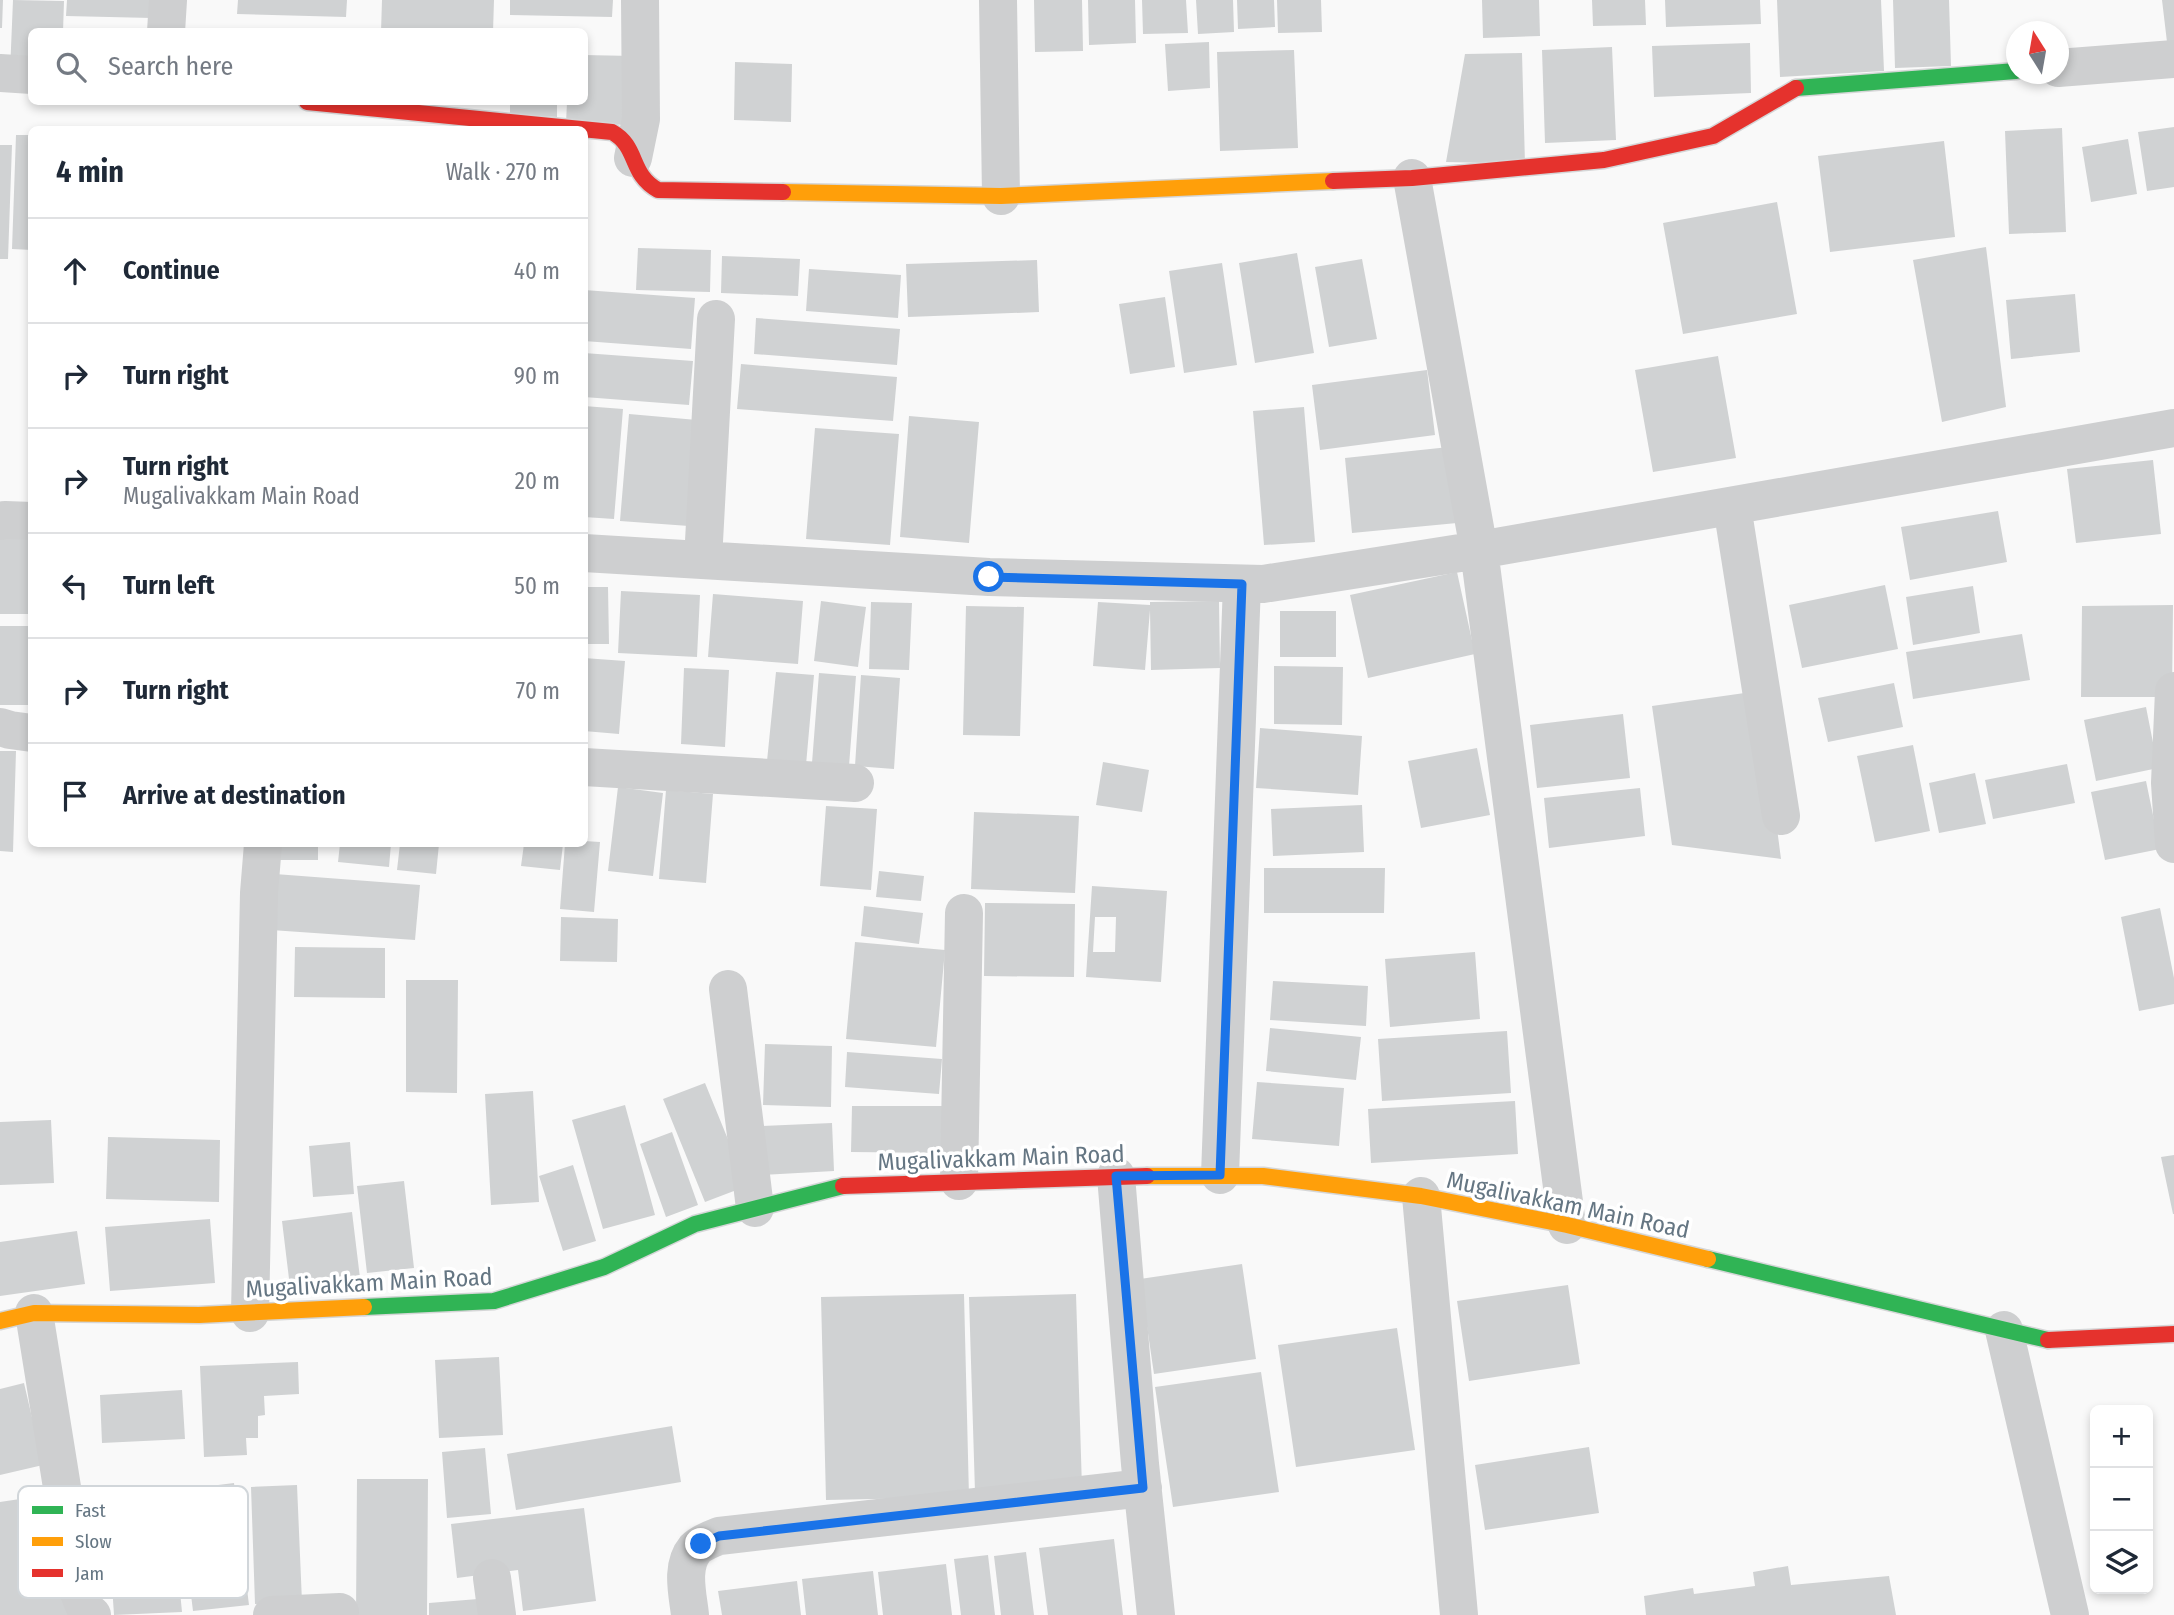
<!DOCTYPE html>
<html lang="en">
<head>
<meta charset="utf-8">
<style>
  body { margin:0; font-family:"Fira Sans Condensed",sans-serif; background:#f6f6f7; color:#1f2937 }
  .controls { position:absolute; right:21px; bottom:21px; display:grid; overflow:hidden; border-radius:10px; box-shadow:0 4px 10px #0003 }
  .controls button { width:63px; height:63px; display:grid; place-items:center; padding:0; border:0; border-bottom:2px solid #e0e1e3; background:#fff; color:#1f2937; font:35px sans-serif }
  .compass { position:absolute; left:2006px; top:21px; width:63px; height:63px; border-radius:50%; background:#fff; box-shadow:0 4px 10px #0003; rotate:349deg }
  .stop { position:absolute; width:21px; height:21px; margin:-16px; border:5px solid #1a73e8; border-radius:50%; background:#fff }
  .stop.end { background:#1a73e8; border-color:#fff; box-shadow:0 2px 7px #0008 }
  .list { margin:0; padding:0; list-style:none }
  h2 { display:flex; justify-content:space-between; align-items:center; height:91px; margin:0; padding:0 28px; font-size:30px }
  h2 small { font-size:23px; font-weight:400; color:#747a83 }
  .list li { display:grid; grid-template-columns:46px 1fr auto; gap:21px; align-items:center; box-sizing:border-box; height:105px; padding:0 28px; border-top:2px solid #e0e1e3 }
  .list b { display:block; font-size:26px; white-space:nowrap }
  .list p { margin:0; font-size:23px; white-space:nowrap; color:#747a83 }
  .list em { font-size:23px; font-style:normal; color:#747a83 }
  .icon { flex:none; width:38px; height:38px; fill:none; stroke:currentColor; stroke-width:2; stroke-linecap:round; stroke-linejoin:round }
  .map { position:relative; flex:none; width:2174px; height:1615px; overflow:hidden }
  .search { position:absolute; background:#fff; box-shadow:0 4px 10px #0003; left:28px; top:28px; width:560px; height:77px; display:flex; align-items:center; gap:18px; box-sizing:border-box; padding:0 24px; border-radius:10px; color:#747a83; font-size:26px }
  .panel { position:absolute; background:#fff; box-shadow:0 4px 10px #0003; left:28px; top:126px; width:560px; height:721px; border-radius:10px }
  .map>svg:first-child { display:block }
</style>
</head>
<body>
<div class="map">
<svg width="2174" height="1615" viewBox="0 0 2174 1615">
  <rect width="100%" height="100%" fill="#f9f9f9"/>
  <path fill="#d0d2d3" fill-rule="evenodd" d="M0 0H3L2 28H0Z
    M13 0 64 1 63 32H32V72H10Z
    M67 0H152V18L66 16Z
    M238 0H347L346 17 237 14Z
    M382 0H494L493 32H381Z
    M510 0H613L612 17 510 15Z
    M1034 0H1082L1083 51 1035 52Z
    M1088 0H1135L1136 43 1089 45Z
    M1142 0H1186L1188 33 1143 34Z
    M1196 0H1233L1234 32 1198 34Z
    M1237 0H1274L1275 27 1238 29Z
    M1277 0H1321L1322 32 1278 33Z
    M1482 0H1539L1540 36 1483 38Z
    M1592 0H1645L1646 25 1593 26Z
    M1665 0H1760L1761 24 1666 27Z
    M1777 0H1881L1884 71 1780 77Z
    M1893 0H1949L1951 66 1895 68Z
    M2162 0H2174V41L2167 42Z
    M1209 42 1210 88 1168 91 1165 44Z
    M1750 43 1751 93 1654 97 1652 46Z
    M1612 47 1616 140 1545 143 1542 50Z
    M1294 50 1298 148 1220 151 1217 52Z
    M1522 53 1525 164 1446 162 1465 54Z
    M584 55 633 56 630 125 566 123 567 102H584Z
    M735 62 792 64 791 122 734 120Z
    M510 102H557V117L510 115Z
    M2174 127V187L2147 191 2138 132Z
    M2062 128 2066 232 2009 234 2005 131Z
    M16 135H32V250L12 249Z
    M2128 139 2137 194 2091 202 2082 147Z
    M1944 141 1955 237 1830 252 1818 156Z
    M0 145H12L8 259H0Z
    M1777 202 1797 314 1683 334 1663 223Z
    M1986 247 2006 407 1942 422 1913 260Z
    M638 248 711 250 710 292 636 290Z
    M1297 253 1314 353 1255 363 1239 263Z
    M722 256 800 259 798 296 721 293Z
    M1362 259 1377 339 1329 347 1315 267Z
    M1037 260 1039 312 908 317 906 264Z
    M1222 263 1237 365 1184 373 1169 271Z
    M809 269 901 275 898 318 806 311Z
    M584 290 695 298 691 349 584 341Z
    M2075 294 2080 352 2011 359 2006 300Z
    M1165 297 1175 367 1130 374 1119 304Z
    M756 318 900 329 897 365 754 354Z
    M584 353 693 361 689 405 584 397Z
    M1718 356 1736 458 1653 472 1635 370Z
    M741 364 897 377 893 421 737 409Z
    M1427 370 1435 435 1320 450 1312 385Z
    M584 406 623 409 614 519 584 517Z
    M1304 407 1315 542 1264 545 1253 411Z
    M629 414 697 420 689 526 620 521Z
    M909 416 979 422 969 543 900 537Z
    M815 428 899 434 890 545 806 539Z
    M1449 447 1457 523 1352 533 1345 458Z
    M2153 460 2161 534 2076 543 2067 469Z
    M1998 511 2007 562 1910 580 1901 527Z
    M0 535H32V614H0Z
    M1457 572 1475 654 1368 678 1350 595Z
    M1885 585 1898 649 1802 668 1789 605Z
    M1973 586 1980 633 1913 645 1906 597Z
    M584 587H608L609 644H584Z
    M621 591 700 595 697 657 618 653Z
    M713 594 803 601 798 664 708 657Z
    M821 601 866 607 858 667 814 661Z
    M1219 601 1220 668 1151 670 1150 610 1145 670 1093 666 1098 602 1150 605V602Z
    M871 602 912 603 909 670 869 669Z
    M2173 605 2172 697H2081L2082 606Z
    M966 606 1024 607 1020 736 963 735Z
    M1280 611H1336V657H1280Z
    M0 626H32V705H0Z
    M2022 634 2030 680 1913 699 1906 652Z
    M584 658 625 661 619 734 584 731Z
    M1274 666 1343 667 1342 725 1274 724Z
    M684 668 729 670 725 747 681 744Z
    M776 672 814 675 806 765 767 761Z
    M819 673 856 676 849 766 812 763Z
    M861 675 900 678 894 769 855 766Z
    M1894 683 1903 727 1828 742 1818 698Z
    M1759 691 1781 859 1672 845 1652 706Z
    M2146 707 2158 768 2096 781 2084 720Z
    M1623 714 1630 778 1537 788 1530 725Z
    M1260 728 1362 736 1358 795 1256 788Z
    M1913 745 1930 831 1875 842 1857 756Z
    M1477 748 1490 815 1421 828 1408 761Z
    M0 751H16L13 852 0 851Z
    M1103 762 1149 770 1142 812 1096 805Z
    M2067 764 2075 803 1993 819 1985 780Z
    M1975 773 1986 824 1939 833 1929 783Z
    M2146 781 2160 849 2105 860 2091 792Z
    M618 787 663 793 653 876 608 871Z
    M1640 788 1645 836 1549 848 1544 798Z
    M666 790 713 794 706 883 659 879Z
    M1362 805 1364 852 1273 856 1271 809Z
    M826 806 877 809 871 890 820 886Z
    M974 812 1079 816 1075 893 971 889Z
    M584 841 600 842 594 912 560 909 565 844H584Z
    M121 844H148V846L121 847Z
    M274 844H318V860H274Z
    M340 844H391L389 867 338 862Z
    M400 844H439L436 874 397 870Z
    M524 844H563L560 870 521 866Z
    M1264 868H1385L1384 913H1264Z
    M879 871 924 876 921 901 876 897Z
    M275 874 420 885 415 940 271 930Z
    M1092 886 1167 891 1161 982 1086 977ZM1095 917H1116L1115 952H1093Z
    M985 903 1075 904 1074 977 984 976Z
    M864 906 923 913 919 944 861 936Z
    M2160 908 2174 978V1004L2139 1011 2121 917Z
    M561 917 618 919 617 962 560 961Z
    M855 942 945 950 936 1047 846 1039Z
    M295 947 385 948V998L294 997Z
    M1475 952 1480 1019 1390 1027 1385 959Z
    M406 980H458L457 1093 406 1092Z
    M1273 981 1368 986 1366 1026 1270 1020Z
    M1270 1028 1361 1037 1356 1080 1266 1071Z
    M1507 1031 1511 1093 1382 1101 1378 1039Z
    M765 1044 832 1046 831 1107 763 1105Z
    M847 1052 942 1059 939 1094 845 1087Z
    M1257 1082 1344 1088 1339 1146 1252 1139Z
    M705 1083 747 1186 705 1202 663 1099Z
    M533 1091 539 1202 491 1205 485 1094Z
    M1515 1101 1518 1154 1371 1163 1368 1109Z
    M625 1105 655 1215 603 1229 572 1120Z
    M852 1106H947L946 1153 851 1152Z
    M51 1120 54 1183 0 1185V1122Z
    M832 1123 834 1171 762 1175 760 1126Z
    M672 1132 698 1205 666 1217 640 1144Z
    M108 1137 220 1140 219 1202 106 1199Z
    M350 1142 354 1194 313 1197 309 1146Z
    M2174 1155V1214H2173L2161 1157Z
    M573 1165 596 1241 563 1251 539 1176Z
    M404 1181 414 1268 367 1273 357 1186Z
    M352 1212 360 1278 290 1287 282 1221Z
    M210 1219 215 1283 110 1291 105 1227Z
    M77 1231 85 1284 0 1296V1242Z
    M1242 1264 1256 1359 1154 1374 1140 1279Z
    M1568 1285 1580 1364 1469 1381 1457 1301Z
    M964 1294 969 1497 826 1500 821 1297Z
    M1076 1294 1082 1488 975 1492 969 1297Z
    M1397 1328 1415 1450 1296 1467 1278 1345Z
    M499 1357 503 1435 439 1438 435 1360Z
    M298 1362 299 1394 264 1396 265 1415 258 1416V1438H246L247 1455 204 1457 200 1366Z
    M1261 1372 1279 1492 1173 1507 1155 1387Z
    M24 1383 43 1465 0 1475V1389Z
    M182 1390 185 1439 102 1443 100 1395Z
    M672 1426 681 1482 516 1510 507 1454Z
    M1589 1447 1599 1513 1485 1530 1475 1465Z
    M485 1448 491 1514 447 1518 442 1452Z
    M357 1479H428L427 1615H356Z
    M234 1483 249 1605 193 1611 178 1490Z
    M297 1485 302 1602 255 1604 251 1487Z
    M53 1494 70 1615H0V1502Z
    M584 1508 596 1601 523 1611 518 1570 457 1578 451 1524Z
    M1114 1539 1123 1615H1048L1039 1548Z
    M1026 1552 1034 1615H1001L994 1556Z
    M988 1555 995 1615H961L954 1559Z
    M946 1564 952 1615H883L878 1572Z
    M1788 1566 1791 1585 1889 1576 1896 1615H1646L1644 1596 1693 1588 1694 1594 1755 1586 1753 1572Z
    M873 1571 878 1615H806L802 1579Z
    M179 1581 182 1612 114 1615 112 1585Z
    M797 1581 801 1615H722L718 1591Z
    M478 1599 479 1615H429V1603Z"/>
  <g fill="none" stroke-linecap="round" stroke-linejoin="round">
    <g stroke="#d5d6d7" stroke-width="19">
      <path id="fast" d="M1796 88 2016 71
        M1708 1259 2048 1340
        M364 1307 494 1301 604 1267 695 1224 843 1186"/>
    </g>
    <g stroke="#d5d6d7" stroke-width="19">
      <path id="slow" d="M783 192 1001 196 1333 181
        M1147 1176H1263L1421 1196 1567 1225 1708 1259
        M0 1321 34 1313 199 1315 364 1307"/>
    </g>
    <g stroke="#d5d6d7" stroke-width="19">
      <path id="jam" d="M307 102 612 132C639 147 629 174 658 190L783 192
        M1333 181 1412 178 1604 160 1713 136 1796 88
        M843 1186 1147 1176
        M2048 1340 2174 1334"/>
    </g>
    <path stroke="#cecfd0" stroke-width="38" d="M998 0 1001 196
      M166 32 168 0
      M2058 68 2174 59
      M0 73 32 75
      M633 158 641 119 640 0
      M1412 178 1479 550 1567 1225
      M1732 506 1781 816
      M0 521 5 520 32 521
      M584 553 989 577 1263 584 1479 550 2174 428
      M703 560 716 319
      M2174 691 2170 783 2174 844
      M0 727 10 730 32 733
      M584 767 855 783
      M728 989 755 1208
      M1220 1175 1242 584
      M1116 1176 1140 1464 1156 1615
      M959 1181 964 913
      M1421 1196 1459 1615
      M34 1313 79 1593 86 1610 92 1615
      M250 1313 259 893 263 844
      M2004 1330 2070 1615
      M492 1578 497 1615
      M272 1615 340 1612
      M690 1615C688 1595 680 1567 695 1549 701 1543 711 1539 719 1536L1143 1488"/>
    <use href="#fast" stroke="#30b455" stroke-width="16"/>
    <use href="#slow" stroke="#ff9f0a" stroke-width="16"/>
    <use href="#jam" stroke="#e5322d" stroke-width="16"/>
  </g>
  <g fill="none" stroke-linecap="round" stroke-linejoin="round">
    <path stroke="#1a73e8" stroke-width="9" d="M701 1544 719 1536 1143 1488 1116 1176 1220 1175 1242 584 989 577"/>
  </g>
  <g text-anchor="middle" stroke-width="7" stroke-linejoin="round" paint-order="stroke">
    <g font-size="24" fill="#657683" stroke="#fff">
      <text transform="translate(1001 1158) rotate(-2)" y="8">Mugalivakkam Main Road</text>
      <text transform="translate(1568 1205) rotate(12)" y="8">Mugalivakkam Main Road</text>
      <text transform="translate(369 1283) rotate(-3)" y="8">Mugalivakkam Main Road</text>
    </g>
  </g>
  <rect x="18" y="1486" width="230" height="112" rx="10" fill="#fff" stroke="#d1d6da" stroke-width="2"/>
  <rect x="32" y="1506" width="31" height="8" fill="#30b455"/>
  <rect x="32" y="1537" width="31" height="9" fill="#ff9f0a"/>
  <rect x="32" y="1569" width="31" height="8" fill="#e5322d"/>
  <g font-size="19" fill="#657683">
    <text x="75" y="1517">Fast</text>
    <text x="75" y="1548">Slow</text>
    <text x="75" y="1580">Jam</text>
  </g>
</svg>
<div class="controls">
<button>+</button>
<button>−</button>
<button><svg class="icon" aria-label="layers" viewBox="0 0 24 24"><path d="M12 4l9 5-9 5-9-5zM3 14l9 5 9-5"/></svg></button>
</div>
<svg class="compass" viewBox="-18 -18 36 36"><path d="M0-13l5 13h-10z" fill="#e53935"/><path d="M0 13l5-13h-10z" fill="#747a83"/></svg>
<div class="stop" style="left:989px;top:577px"></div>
<div class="stop end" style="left:701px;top:1544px"></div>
<div class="search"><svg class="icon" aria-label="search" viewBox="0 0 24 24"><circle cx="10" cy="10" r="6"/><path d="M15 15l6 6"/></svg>Search here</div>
<section class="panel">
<h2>4 min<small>Walk · 270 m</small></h2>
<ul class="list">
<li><svg class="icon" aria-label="ahead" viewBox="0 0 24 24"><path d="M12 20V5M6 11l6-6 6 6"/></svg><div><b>Continue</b></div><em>40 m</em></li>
<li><svg class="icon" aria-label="right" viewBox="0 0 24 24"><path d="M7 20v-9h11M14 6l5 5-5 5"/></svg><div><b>Turn right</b></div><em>90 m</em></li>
<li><svg class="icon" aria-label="right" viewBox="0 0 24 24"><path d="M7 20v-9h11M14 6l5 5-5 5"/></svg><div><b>Turn right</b><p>Mugalivakkam Main Road</p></div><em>20 m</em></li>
<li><svg class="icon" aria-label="left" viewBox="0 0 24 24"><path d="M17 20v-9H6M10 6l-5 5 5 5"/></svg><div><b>Turn left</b></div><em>50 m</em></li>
<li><svg class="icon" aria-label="right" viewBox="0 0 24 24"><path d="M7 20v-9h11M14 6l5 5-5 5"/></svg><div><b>Turn right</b></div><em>70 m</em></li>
<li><svg class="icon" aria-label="arrive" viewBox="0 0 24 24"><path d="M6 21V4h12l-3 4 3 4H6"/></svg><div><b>Arrive at destination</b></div></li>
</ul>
</section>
</div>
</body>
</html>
